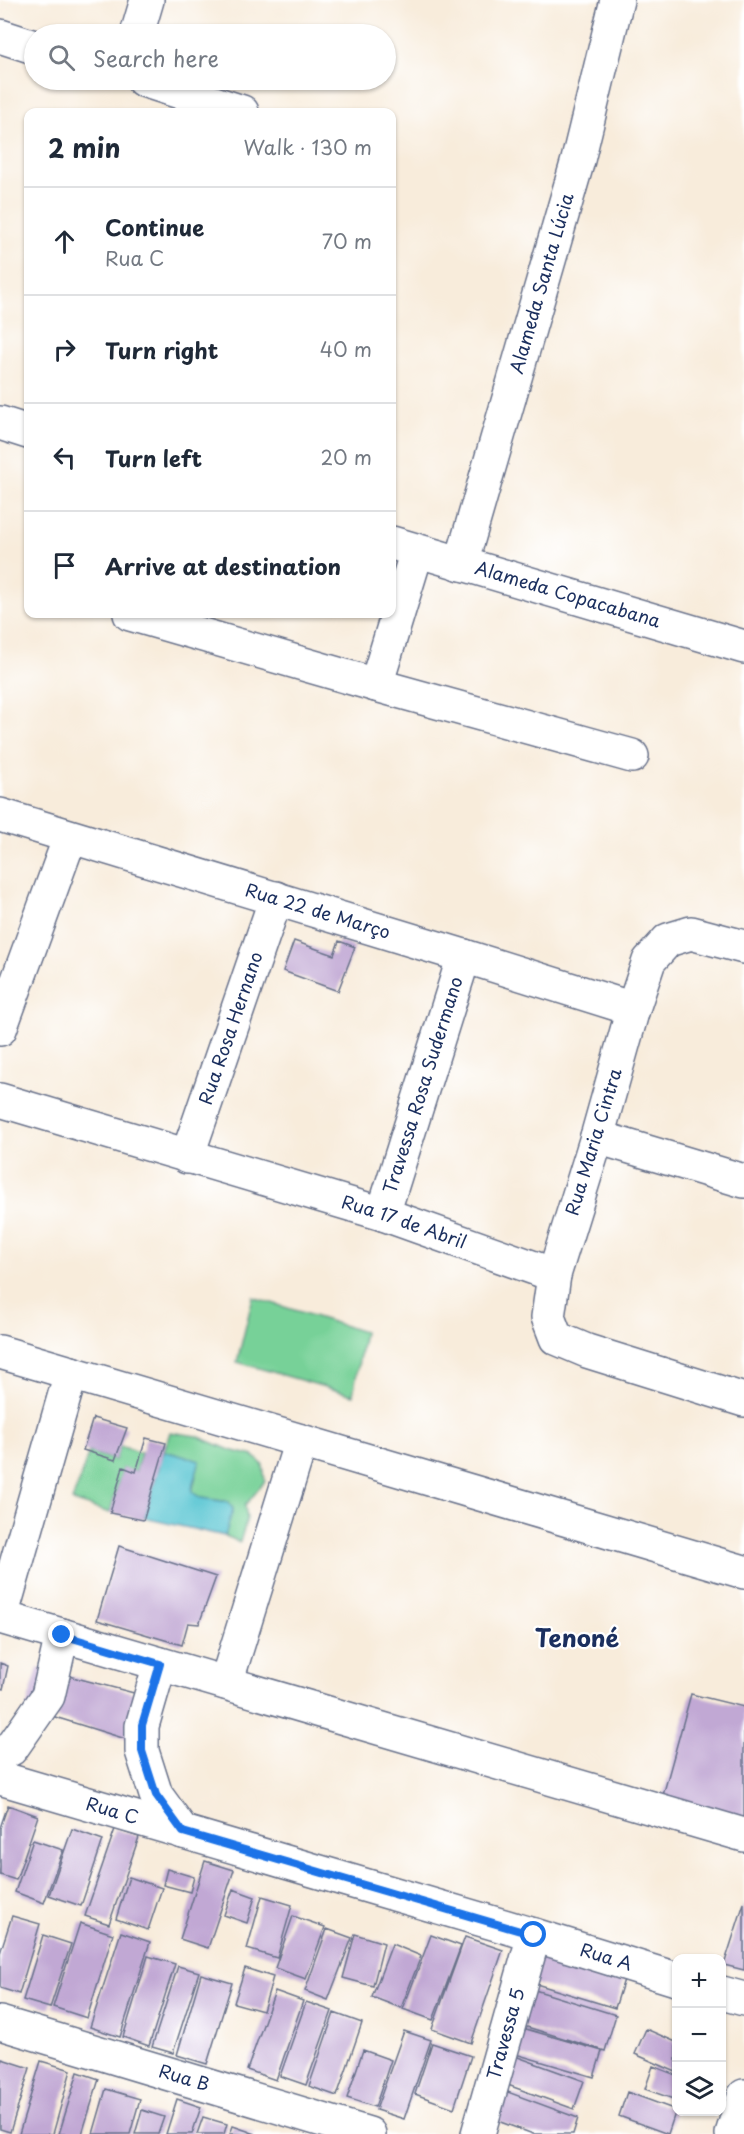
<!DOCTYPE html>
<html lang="en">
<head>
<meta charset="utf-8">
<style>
  body { margin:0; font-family:"Playpen Sans",sans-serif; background:#f6f6f7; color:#1f2937 }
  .controls { position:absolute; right:18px; bottom:18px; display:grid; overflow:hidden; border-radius:12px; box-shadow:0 2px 4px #0004 }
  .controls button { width:54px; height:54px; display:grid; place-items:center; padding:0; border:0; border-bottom:2px solid #e0e1e3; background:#fff; color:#1f2937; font:30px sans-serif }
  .stop { position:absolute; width:18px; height:18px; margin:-14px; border:4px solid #1a73e8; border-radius:50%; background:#fff }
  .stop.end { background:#1a73e8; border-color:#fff; box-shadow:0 2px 6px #0008 }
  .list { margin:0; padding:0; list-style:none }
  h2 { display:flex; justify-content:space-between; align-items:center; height:78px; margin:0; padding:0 24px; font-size:26px }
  h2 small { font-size:20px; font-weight:400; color:#747a83 }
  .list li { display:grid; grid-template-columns:39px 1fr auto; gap:18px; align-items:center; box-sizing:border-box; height:108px; padding:0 24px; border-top:2px solid #e0e1e3 }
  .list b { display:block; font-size:22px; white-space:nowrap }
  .list p { margin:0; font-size:20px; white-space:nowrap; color:#747a83 }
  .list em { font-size:20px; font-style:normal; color:#747a83 }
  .icon { flex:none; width:33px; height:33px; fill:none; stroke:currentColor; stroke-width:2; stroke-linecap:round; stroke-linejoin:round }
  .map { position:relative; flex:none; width:744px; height:2134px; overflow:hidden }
  .search { position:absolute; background:#fff; box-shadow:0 2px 4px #0004; left:24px; top:24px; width:372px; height:66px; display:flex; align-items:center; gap:15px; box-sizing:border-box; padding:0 21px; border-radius:33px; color:#747a83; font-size:22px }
  .panel { position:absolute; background:#fff; box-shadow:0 2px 4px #0004; left:24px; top:108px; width:372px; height:510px; border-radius:12px }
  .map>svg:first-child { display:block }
</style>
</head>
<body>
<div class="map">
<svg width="744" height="2134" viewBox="0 0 744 2134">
  <rect width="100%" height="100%" fill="#fff"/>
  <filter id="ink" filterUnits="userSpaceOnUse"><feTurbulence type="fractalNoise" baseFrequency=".0167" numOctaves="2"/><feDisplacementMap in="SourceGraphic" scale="12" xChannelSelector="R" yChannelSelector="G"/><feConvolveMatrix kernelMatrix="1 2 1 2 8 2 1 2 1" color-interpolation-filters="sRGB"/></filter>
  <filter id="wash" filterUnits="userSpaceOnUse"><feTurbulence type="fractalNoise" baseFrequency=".008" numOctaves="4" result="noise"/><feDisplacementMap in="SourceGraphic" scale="24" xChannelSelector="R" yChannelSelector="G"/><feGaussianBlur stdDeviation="1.35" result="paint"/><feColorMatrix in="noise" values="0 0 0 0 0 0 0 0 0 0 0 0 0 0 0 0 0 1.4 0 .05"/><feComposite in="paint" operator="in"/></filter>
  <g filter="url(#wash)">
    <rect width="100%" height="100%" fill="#f8ecdb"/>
    <path fill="#77d198" stroke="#49807b" stroke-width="1.5" d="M253 1297 364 1332 353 1395 237 1362Z
      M170 1432 197 1436 230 1450 254 1456 263 1465 265 1481 245 1506 247 1519 240 1542 223 1535 233 1509 229 1502 201 1498 192 1493 199 1461 164 1451Z
      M120 1446 141 1453 136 1472 123 1468 110 1513 72 1501 89 1452 115 1460Z"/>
    <path fill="#5ac6d3" stroke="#3a7a98" stroke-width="1.5" d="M164 1451 200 1461 193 1483 192 1492 201 1498 228 1502 233 1509 225 1536 144 1518Z"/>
    <g id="blocks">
      <path fill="#c1a8d4" d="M294 941 334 955 339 941 355 947 338 991 283 971Z
        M93 1418 127 1428 115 1460 83 1450Z
        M146 1438 166 1443 144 1518 143 1520 110 1513 123 1467 136 1472Z
        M119 1546 216 1577 199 1624 188 1623 182 1645 97 1620Z
        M0 1663 8 1666 3 1689 0 1688Z
        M38 1668 157 1699 142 1744 26 1708Z
        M691 1694 744 1707V1822L662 1799Z
        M8 1805 38 1816 16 1880 0 1875V1828Z
        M72 1829 103 1840 81 1906 49 1895Z
        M115 1829 139 1837 109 1924 85 1916Z
        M33 1840 63 1850 44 1903 15 1892Z
        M205 1861 234 1870 208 1948 180 1939Z
        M167 1869 194 1877 190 1892 163 1885Z
        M129 1877 162 1888 148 1930 116 1919Z
        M233 1889 255 1897 247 1923 224 1915Z
        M262 1896 292 1905 277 1958 247 1949Z
        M744 1903V1970L724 1965Z
        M12 1916 40 1924 19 1994 0 1988V1953Z
        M293 1916 325 1927 306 1979 275 1968Z
        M80 1923 113 1934 87 2018 53 2007Z
        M327 1929 352 1938 328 2000 305 1991Z
        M121 1932 150 1942 120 2037 90 2027Z
        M355 1934 384 1943 373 1986 343 1978Z
        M43 1935 71 1944 50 2008 23 2000Z
        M431 1935 461 1946 433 2020 403 2009Z
        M465 1937 503 1950 471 2043 432 2029Z
        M392 1944 421 1956 401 2008 372 1997Z
        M534 1945 626 1973 615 2008 523 1980Z
        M148 1956 175 1964 149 2046 123 2037Z
        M178 1966 199 1972 173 2053 152 2047Z
        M245 1968 273 1977 263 2011 234 2003Z
        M201 1974 232 1983 207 2064 177 2055Z
        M525 1987 616 2015 605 2051 514 2023Z
        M275 1991 303 2001 276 2080 247 2070Z
        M306 2002 332 2011 306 2085 280 2076Z
        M334 2013 362 2023 337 2096 309 2086Z
        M519 2027 602 2051 594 2077 512 2053Z
        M646 2029 676 2042V2072L635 2054Z
        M404 2031 431 2040 404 2119 376 2110Z
        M432 2043 471 2056 454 2108 415 2094Z
        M363 2050 391 2060 375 2107 347 2098Z
        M515 2056 584 2081 574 2109 505 2084Z
        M2 2059 30 2068 10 2132 0 2129V2067Z
        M41 2061 71 2070 53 2134H19Z
        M653 2066 676 2075V2100L645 2089Z
        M78 2072 99 2079 82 2134H59Z
        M497 2088 578 2118 573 2134H533L487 2117Z
        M106 2089 140 2099 130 2134H93Z
        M627 2092 676 2110 668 2134 619 2116Z
        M177 2099 201 2107 192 2134H166Z
        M142 2110 164 2117 158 2134H135Z
        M203 2117 227 2124 224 2134H197Z
        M233 2126 256 2134H230Z"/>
    </g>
  </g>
  <g filter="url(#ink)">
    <use href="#blocks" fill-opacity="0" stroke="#68718a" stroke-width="1.5"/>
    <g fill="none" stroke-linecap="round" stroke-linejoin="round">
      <g stroke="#68718a" stroke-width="36">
        <g id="minor">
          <path d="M137 34 147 0"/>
          <path d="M0 36 34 47"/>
          <path d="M143 80 242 112"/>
          <path d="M0 423 28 432"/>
          <path id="s1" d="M392 543 744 647"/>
          <path id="s2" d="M461 564 578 160 617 0"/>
          <path d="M130 614 376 685 632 756"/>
          <path d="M376 685 417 551"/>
          <path id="s3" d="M0 815 464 956 633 1009"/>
          <path d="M744 947 691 933 668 940 649 961 633 1009 597 1137 554 1275 548 1317 556 1338 587 1351 744 1400"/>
          <path d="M0 1029 70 837"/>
          <path id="s4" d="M0 1100 383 1214 554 1275"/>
          <path d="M597 1137 744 1181"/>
          <path id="s5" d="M187 1157 276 898"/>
          <path id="s6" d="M383 1214 464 956"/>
          <path d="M0 1352 744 1572"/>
          <path d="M0 1617 744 1835"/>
          <path d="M1 1617 71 1373"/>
          <path d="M160 1664 142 1726V1751L156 1795 183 1832"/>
          <path d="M226 1683 301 1441"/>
          <path d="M0 1754 11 1749 48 1696 62 1635"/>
          <path id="s7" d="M0 1778 534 1935 676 1979"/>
          <path d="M722 1993 744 1999"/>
          <path id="s8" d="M0 2023 369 2134"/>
          <path id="s9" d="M478 2134 534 1935"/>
          <path d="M732 2134 744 2096"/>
        </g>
      </g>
      <use href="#minor" stroke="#fff" stroke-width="33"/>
    </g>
  </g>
  <g fill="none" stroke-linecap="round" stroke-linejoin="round" filter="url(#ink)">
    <path stroke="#1a73e8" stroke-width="8" d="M62 1635 160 1664 142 1725V1751L156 1795 183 1832 534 1935"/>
  </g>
  <g text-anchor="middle" stroke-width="4.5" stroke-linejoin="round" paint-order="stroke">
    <g font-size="18" fill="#1b2f5e" stroke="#fff">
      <text dy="6" stroke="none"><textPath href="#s2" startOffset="292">Alameda Santa Lúcia</textPath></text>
      <text dy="6" stroke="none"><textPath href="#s1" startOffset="183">Alameda Copacabana</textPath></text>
      <text dy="6" stroke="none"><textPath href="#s3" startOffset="332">Rua 22 de Março</textPath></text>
      <text dy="6" stroke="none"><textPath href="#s5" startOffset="136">Rua Rosa Hernano</textPath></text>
      <text dy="6" stroke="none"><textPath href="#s6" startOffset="135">Travessa Rosa Sudermano</textPath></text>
      <text transform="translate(594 1142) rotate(-73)" y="6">Rua Maria Cintra</text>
      <text dy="6" stroke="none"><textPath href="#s4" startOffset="422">Rua 17 de Abril</textPath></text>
      <text dy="6" stroke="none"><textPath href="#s7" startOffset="117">Rua C</textPath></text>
      <text dy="6" stroke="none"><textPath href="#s7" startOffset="632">Rua A</textPath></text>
      <text dy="6" stroke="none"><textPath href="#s9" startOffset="104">Travessa 5</textPath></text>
      <text dy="6" stroke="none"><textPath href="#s8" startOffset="192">Rua B</textPath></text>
    </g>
    <g font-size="24" font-weight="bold" fill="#1b2f5e" stroke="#fff">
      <text x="577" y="1647">Tenoné</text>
    </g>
  </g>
</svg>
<div class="controls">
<button>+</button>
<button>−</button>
<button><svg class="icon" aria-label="layers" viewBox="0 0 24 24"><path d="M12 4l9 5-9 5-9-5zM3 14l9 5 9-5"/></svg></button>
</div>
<div class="stop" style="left:534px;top:1935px"></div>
<div class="stop end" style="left:62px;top:1635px"></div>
<div class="search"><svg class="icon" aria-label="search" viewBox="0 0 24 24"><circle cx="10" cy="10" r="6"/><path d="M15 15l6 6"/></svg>Search here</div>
<section class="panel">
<h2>2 min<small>Walk · 130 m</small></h2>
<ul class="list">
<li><svg class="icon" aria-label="ahead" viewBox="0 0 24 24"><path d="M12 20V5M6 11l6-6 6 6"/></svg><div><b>Continue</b><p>Rua C</p></div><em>70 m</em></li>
<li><svg class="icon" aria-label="right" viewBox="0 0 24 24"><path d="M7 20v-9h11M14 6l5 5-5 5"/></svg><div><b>Turn right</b></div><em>40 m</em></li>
<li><svg class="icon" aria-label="left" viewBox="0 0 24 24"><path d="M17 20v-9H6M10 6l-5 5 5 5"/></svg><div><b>Turn left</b></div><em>20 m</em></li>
<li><svg class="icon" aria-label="arrive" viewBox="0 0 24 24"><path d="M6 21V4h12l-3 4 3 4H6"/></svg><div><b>Arrive at destination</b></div></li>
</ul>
</section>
</div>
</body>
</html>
